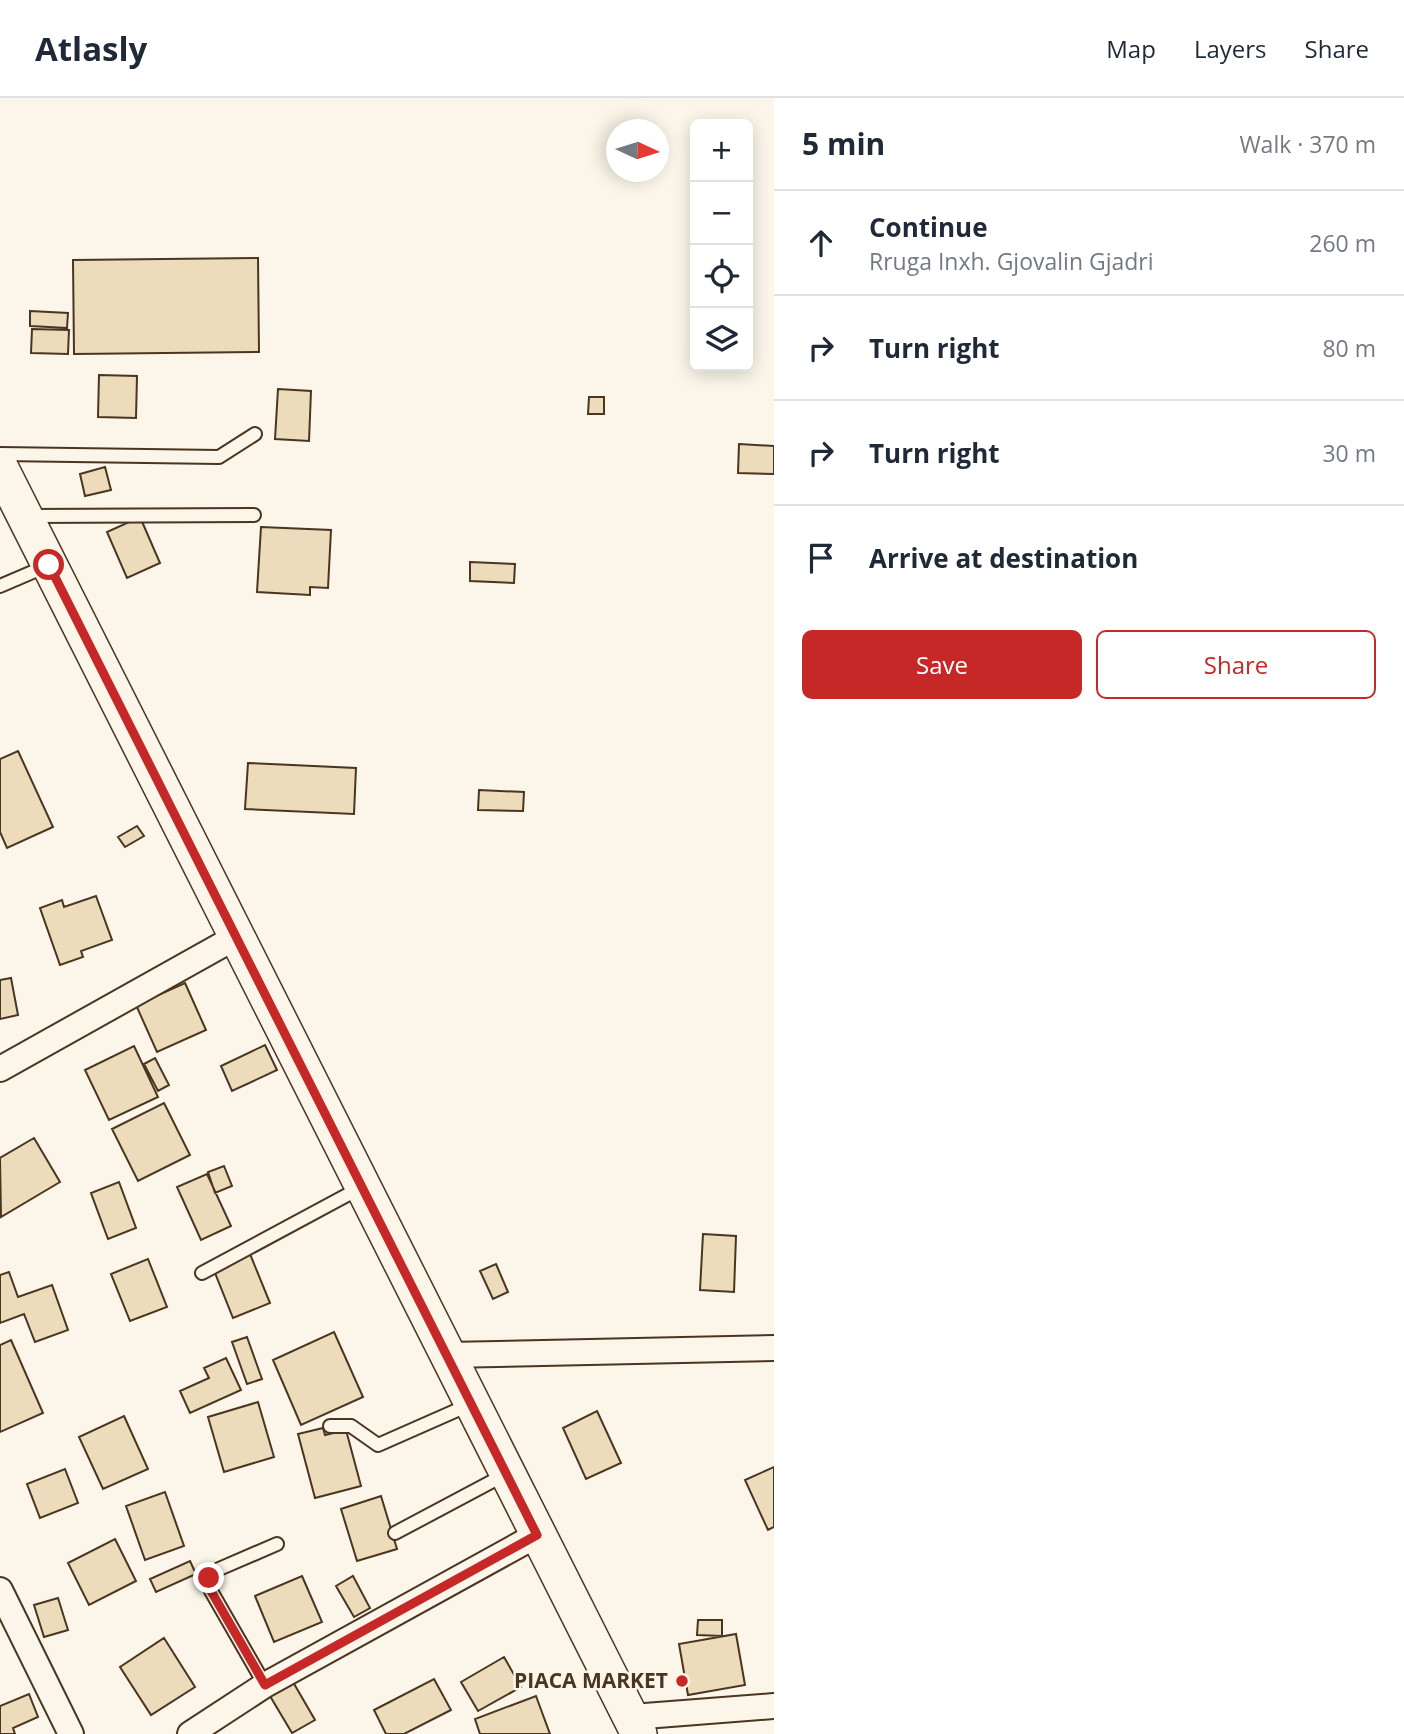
<!DOCTYPE html>
<html lang="en">
<head>
<meta charset="utf-8">
<style>
  body { margin:0; font-family:"Open Sans",sans-serif; background:#f2f2f3; color:#1f2937 }
  .controls { position:absolute; right:21px; top:21px; display:grid; overflow:hidden; border-radius:10px; box-shadow:0 4px 18px #0003 }
  .controls button { width:63px; height:63px; display:grid; place-items:center; padding:0; border:0; border-bottom:2px solid #e0e1e3; background:#fff; color:#1f2937; font:35px sans-serif }
  .compass { position:absolute; left:606px; top:21px; width:63px; height:63px; border-radius:50%; background:#fff; box-shadow:0 4px 18px #0003; rotate:94deg }
  .stop { position:absolute; width:21px; height:21px; margin:-16px; border:5px solid #c62828; border-radius:50%; background:#fff }
  .stop.end { background:#c62828; border-color:#fff; box-shadow:0 2px 7px #0008 }
  .list { margin:0; padding:0; list-style:none }
  h2 { display:flex; justify-content:space-between; align-items:center; height:91px; margin:0; padding:0 28px; font-size:30px }
  h2 small { font-size:23px; font-weight:400; color:#747a83 }
  .list li { display:grid; grid-template-columns:46px 1fr auto; gap:21px; align-items:center; box-sizing:border-box; height:105px; padding:0 28px; border-top:2px solid #e0e1e3 }
  .list b { display:block; font-size:26px; white-space:nowrap }
  .list p { margin:0; font-size:23px; white-space:nowrap; color:#747a83 }
  .list em { font-size:23px; font-style:normal; color:#747a83 }
  .actions { display:flex; gap:14px; padding:21px 28px }
  .actions a { flex:1; padding:16px 0; border:2px solid #c62828; border-radius:10px; text-align:center; font-size:24px; color:#c62828 }
  .actions .main { background:#c62828; color:#fff }
  .icon { flex:none; width:38px; height:38px; fill:none; stroke:currentColor; stroke-width:2; stroke-linecap:round; stroke-linejoin:round }
  .map { position:relative; flex:none; width:774px; height:1636px; overflow:hidden }
  header { display:flex; align-items:center; gap:42px; box-sizing:border-box; height:98px; padding:0 35px; background:#fff; border-bottom:2px solid #e0e1e3 }
  header strong { font-size:33px }
  nav { display:flex; gap:38px; margin-inline-start:auto; font-size:24px }
  main { display:flex }
  aside { flex:1; background:#fff }
  .map>svg:first-child { display:block }
</style>
</head>
<body>
<header>
<strong>Atlasly</strong>
<nav><a>Map</a><a>Layers</a><a>Share</a></nav>
</header>
<main>
<div class="map">
<svg width="774" height="1636" viewBox="0 0 774 1636">
  <rect width="100%" height="100%" fill="#fbf6e9"/>
  <path fill="#ecdcbc" stroke="#4a3520" stroke-width="2" d="M258 160 259 254 74 256 73 162Z
    M30 213 68 215 67 230 30 228Z
    M32 231 69 232 68 256 31 255Z
    M99 277 137 278 136 320 98 319Z
    M278 291 311 293 309 343 275 341Z
    M589 299H604V316H588Z
    M739 346 774 348V376L738 375Z
    M105 369 111 392 85 398 80 376Z
    M140 419 160 465 127 480 107 434Z
    M261 429 331 432 328 490 310 489V497L257 494Z
    M470 464 515 466 514 485 470 483Z
    M18 653 53 729 7 750 0 734V661Z
    M248 665 356 670 354 716 245 711Z
    M479 692 524 694 523 713 478 712Z
    M137 728 144 738 125 749 118 739Z
    M96 798 112 842 81 853 83 859 60 867 40 810 62 802 64 809Z
    M11 880 18 917 0 921V882Z
    M185 885 206 932 157 954 136 907Z
    M265 947 277 972 232 993 221 968Z
    M134 948 158 999 109 1022 85 972Z
    M155 960 169 987 158 993 144 966Z
    M164 1005 190 1057 138 1083 112 1031Z
    M34 1040 60 1084 1 1119 0 1060Z
    M224 1068 232 1088 215 1095 208 1074Z
    M207 1076 231 1128 201 1142 177 1089Z
    M119 1084 136 1130 108 1141 91 1095Z
    M703 1136 736 1138 734 1194 700 1192Z
    M250 1156 270 1205 233 1220 213 1170Z
    M148 1161 167 1209 130 1223 111 1176Z
    M496 1166 508 1194 493 1201 480 1173Z
    M9 1174 18 1199 52 1187 68 1232 35 1244 24 1216 0 1225V1177Z
    M334 1234 363 1299 301 1327 273 1262Z
    M247 1239 262 1281 247 1286 232 1244Z
    M11 1242 43 1315 0 1334V1247Z
    M226 1260 241 1292 190 1315 180 1293 209 1280 204 1270Z
    M258 1304 274 1359 224 1374 208 1319Z
    M597 1313 621 1365 586 1381 563 1330Z
    M124 1318 148 1371 103 1391 79 1339Z
    M323 1330 325 1337 346 1332 361 1388 315 1400 298 1336Z
    M774 1369V1429L768 1432 745 1382Z
    M65 1371 78 1405 40 1420 27 1386Z
    M165 1394 184 1448 145 1462 126 1408Z
    M381 1398 397 1451 357 1463 341 1411Z
    M115 1441 136 1483 89 1507 68 1465Z
    M190 1463 196 1476 156 1494 150 1481Z
    M302 1478 322 1524 274 1544 255 1498Z
    M353 1478 370 1510 354 1519 336 1488Z
    M58 1500 68 1532 44 1539 34 1507Z
    M698 1522H722V1538L697 1537Z
    M736 1536 745 1587 688 1597 679 1546Z
    M164 1540 195 1589 151 1617 120 1569Z
    M504 1559 521 1589 478 1613 461 1584Z
    M434 1581 451 1612 404 1636H386L374 1612Z
    M293 1584 315 1622 292 1635 270 1598Z
    M29 1596 38 1619 13 1630 15 1636H0V1608Z
    M536 1598 550 1636H480L475 1621Z"/>
  <g fill="none" stroke-linecap="round" stroke-linejoin="round">
    <g stroke="#4a3520" stroke-width="16">
      <path id="service" d="M0 356 219 359 255 336
        M29 418 254 417
        M0 488 49 467
        M202 1175 362 1089
        M330 1328H351L378 1347 471 1306
        M395 1435 506 1376
        M265 1587 211 1493 210 1480 219 1471 277 1446"/>
    </g>
    <g stroke="#4a3520" stroke-width="28">
      <path id="minor" d="M0 971 236 839
        M447 1257 774 1250
        M0 1492 71 1636
        M632 1619 774 1608
        M190 1636 265 1587 537 1437"/>
    </g>
    <g stroke="#4a3520" stroke-width="38">
      <path id="secondary" d="M0 369 639 1636"/>
    </g>
    <use href="#service" stroke="#fbf6e9" stroke-width="12"/>
    <use href="#minor" stroke="#fbf6e9" stroke-width="24"/>
    <use href="#secondary" stroke="#fbf6e9" stroke-width="35"/>
  </g>
  <g fill="none" stroke-linecap="round" stroke-linejoin="round">
    <path stroke="#c62828" stroke-width="9" d="M49 467 537 1437 265 1587 211 1493 209 1480"/>
  </g>
  <circle fill="#c62828" stroke="#fbf6e9" stroke-width="2.5" cx="682" cy="1583" r="7"/>
  <g text-anchor="middle" stroke-width="5" stroke-linejoin="round" paint-order="stroke">
    <g font-size="21" font-weight="bold" fill="#4a3520" stroke="#fbf6e9" text-anchor="end">
      <text x="668" y="1590">PIACA MARKET</text>
    </g>
  </g>
</svg>
<div class="controls">
<button>+</button>
<button>−</button>
<button><svg class="icon" aria-label="locate" viewBox="0 0 24 24"><circle cx="12" cy="12" r="6"/><path d="M12 2v4M12 18v4M2 12h4M18 12h4"/></svg></button>
<button><svg class="icon" aria-label="layers" viewBox="0 0 24 24"><path d="M12 4l9 5-9 5-9-5zM3 14l9 5 9-5"/></svg></button>
</div>
<svg class="compass" viewBox="-18 -18 36 36"><path d="M0-13l5 13h-10z" fill="#e53935"/><path d="M0 13l5-13h-10z" fill="#747a83"/></svg>
<div class="stop" style="left:49px;top:467px"></div>
<div class="stop end" style="left:209px;top:1480px"></div>
</div>
<aside>
<h2>5 min<small>Walk · 370 m</small></h2>
<ul class="list">
<li><svg class="icon" aria-label="ahead" viewBox="0 0 24 24"><path d="M12 20V5M6 11l6-6 6 6"/></svg><div><b>Continue</b><p>Rruga Inxh. Gjovalin Gjadri</p></div><em>260 m</em></li>
<li><svg class="icon" aria-label="right" viewBox="0 0 24 24"><path d="M7 20v-9h11M14 6l5 5-5 5"/></svg><div><b>Turn right</b></div><em>80 m</em></li>
<li><svg class="icon" aria-label="right" viewBox="0 0 24 24"><path d="M7 20v-9h11M14 6l5 5-5 5"/></svg><div><b>Turn right</b></div><em>30 m</em></li>
<li><svg class="icon" aria-label="arrive" viewBox="0 0 24 24"><path d="M6 21V4h12l-3 4 3 4H6"/></svg><div><b>Arrive at destination</b></div></li>
</ul>
<div class="actions"><a class="main">Save</a><a>Share</a></div>
</aside>
</main>
</body>
</html>
